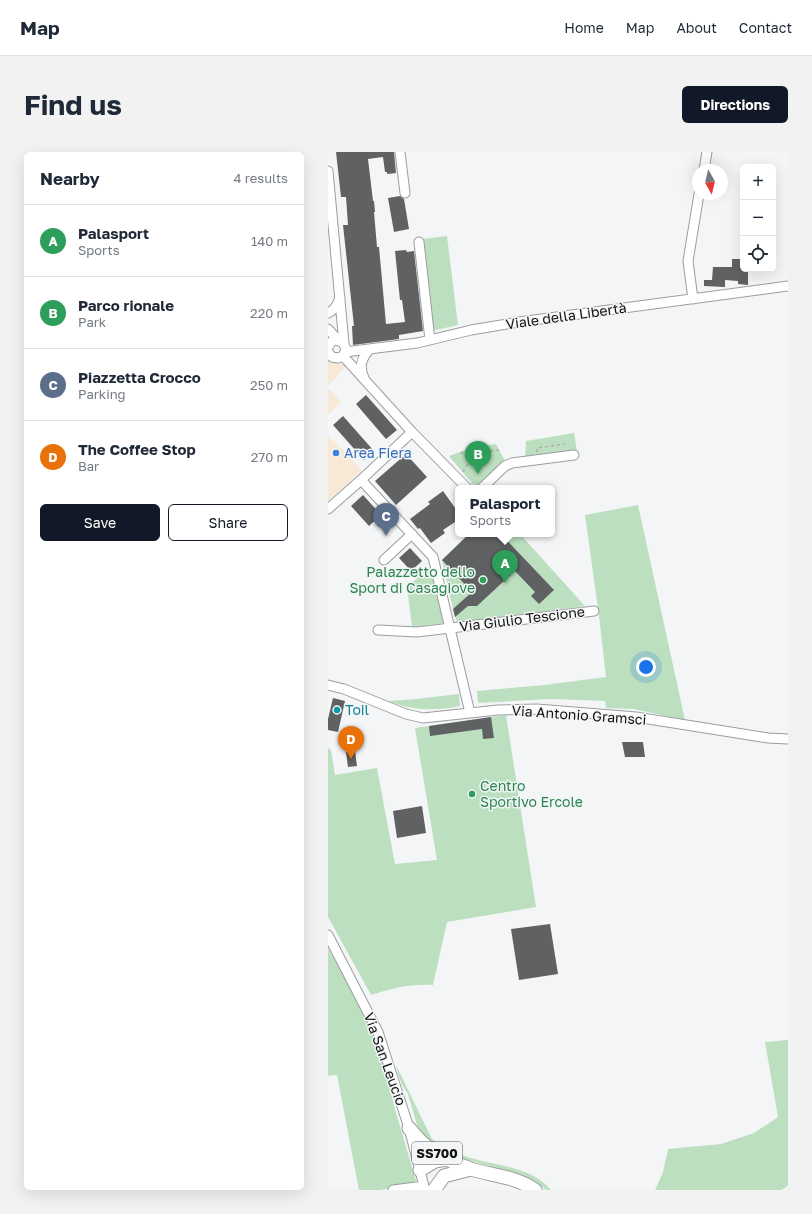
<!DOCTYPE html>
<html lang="en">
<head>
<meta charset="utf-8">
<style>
  body { margin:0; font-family:"Golos Text",sans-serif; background:#f2f2f3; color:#1f2937 }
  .controls { position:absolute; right:12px; top:12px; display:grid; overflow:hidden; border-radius:6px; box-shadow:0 4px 16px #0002 }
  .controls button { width:36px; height:36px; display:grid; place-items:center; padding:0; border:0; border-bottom:1px solid #e0e1e3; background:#fff; color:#1f2937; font:20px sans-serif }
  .compass { position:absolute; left:364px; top:12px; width:36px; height:36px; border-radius:50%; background:#fff; box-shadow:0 4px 16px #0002; rotate:172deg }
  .you { position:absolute; left:318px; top:515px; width:14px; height:14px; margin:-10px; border:3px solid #fff; border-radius:50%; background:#1a73e8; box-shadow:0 0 0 6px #1a73e833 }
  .badge { display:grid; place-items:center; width:26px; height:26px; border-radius:50%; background:#111827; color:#fff; font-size:13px; font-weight:700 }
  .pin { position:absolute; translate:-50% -33px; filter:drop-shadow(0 1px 2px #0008) }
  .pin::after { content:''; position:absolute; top:21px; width:14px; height:12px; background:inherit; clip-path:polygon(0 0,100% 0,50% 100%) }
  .popup { position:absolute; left:127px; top:333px; width:100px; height:52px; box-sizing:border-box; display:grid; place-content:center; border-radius:6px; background:#fff; filter:drop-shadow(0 1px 3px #0005); font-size:13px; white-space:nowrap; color:#747a83 }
  .popup b { font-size:15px; color:#1f2937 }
  .popup::after { content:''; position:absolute; left:50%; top:100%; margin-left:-8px; border:8px solid transparent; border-top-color:#fff }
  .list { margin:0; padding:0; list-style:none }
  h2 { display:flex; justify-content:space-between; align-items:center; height:52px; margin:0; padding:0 16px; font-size:17px }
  h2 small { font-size:13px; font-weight:400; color:#747a83 }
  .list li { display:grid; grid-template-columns:26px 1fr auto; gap:12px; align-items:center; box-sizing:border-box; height:72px; padding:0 16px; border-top:1px solid #e0e1e3 }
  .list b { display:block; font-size:15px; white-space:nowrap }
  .list p { margin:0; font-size:13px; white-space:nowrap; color:#747a83 }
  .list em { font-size:13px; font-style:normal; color:#747a83 }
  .actions { display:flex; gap:8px; padding:12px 16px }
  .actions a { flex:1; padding:9px 0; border:1px solid #111827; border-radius:6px; text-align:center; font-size:14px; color:#111827 }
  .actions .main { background:#111827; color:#fff }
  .icon { flex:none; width:22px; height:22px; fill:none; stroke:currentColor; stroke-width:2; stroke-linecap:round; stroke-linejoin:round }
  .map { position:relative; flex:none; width:460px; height:1038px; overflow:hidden; border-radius:6px }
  header { display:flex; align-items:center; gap:24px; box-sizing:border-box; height:56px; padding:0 20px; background:#fff; border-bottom:1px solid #e0e1e3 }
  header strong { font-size:19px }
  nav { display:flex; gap:22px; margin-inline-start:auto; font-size:14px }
  .intro { display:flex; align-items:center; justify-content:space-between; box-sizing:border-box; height:96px; padding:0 24px }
  h1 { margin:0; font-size:28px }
  .button { padding:10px 18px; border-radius:6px; background:#111827; color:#fff; font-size:14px; font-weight:700 }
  main { display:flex; gap:24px; padding:0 24px }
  aside { flex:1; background:#fff; border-radius:6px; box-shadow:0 4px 16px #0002 }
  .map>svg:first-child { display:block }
</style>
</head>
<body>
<header>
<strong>Map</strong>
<nav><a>Home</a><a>Map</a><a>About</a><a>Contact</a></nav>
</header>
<div class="intro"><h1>Find us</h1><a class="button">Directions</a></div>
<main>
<aside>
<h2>Nearby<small>4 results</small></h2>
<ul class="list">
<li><span class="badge" style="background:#2e9e5b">A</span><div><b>Palasport</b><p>Sports</p></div><em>140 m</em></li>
<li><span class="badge" style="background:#2e9e5b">B</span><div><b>Parco rionale</b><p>Park</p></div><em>220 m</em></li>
<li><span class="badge" style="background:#5c6f8a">C</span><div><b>Piazzetta Crocco</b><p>Parking</p></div><em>250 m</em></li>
<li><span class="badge" style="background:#e8710a">D</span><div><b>The Coffee Stop</b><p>Bar</p></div><em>270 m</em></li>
</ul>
<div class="actions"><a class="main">Save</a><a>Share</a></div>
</aside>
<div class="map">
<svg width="460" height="1038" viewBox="0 0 460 1038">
  <rect width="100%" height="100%" fill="#f4f5f7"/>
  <path fill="#f7e9d6" d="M0 207 18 214 0 234Z
    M0 236 13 250 0 263Z
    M0 283 34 318 0 349Z"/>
  <path fill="#bce0bf" d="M119 84 130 173 104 179 94 87Z
    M246 281 249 300 197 306 198 289Z
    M168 292 177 309 148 336 121 304 145 295Z
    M310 353 357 568 306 557 278 556 277 549 222 547 150 551 149 539 216 533 278 525 271 464 257 363Z
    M141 382H192L257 454 129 471 125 457 114 408Z
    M103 416 116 471 84 475 79 434Z
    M131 542 132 554C107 559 85 559 61 549L88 547Z
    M178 563 208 755 119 770 105 833C80 832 66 836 43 843L0 765V596L3 598 7 623 49 616 67 712 109 708 87 576Z
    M0 796 23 836 47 888 56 912 66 954 89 1032 52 1038H31L9 923 0 924Z
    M460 888V1034L453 1038H327L335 1020 340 997 393 992 426 981 450 965 437 890Z
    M68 913 104 987C113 994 123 1000 134 1003 163 1014 202 1013 223 1038H218L209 1030 192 1022 117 1002 96 985 89 973 80 942 74 933 70 922Z"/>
  <path fill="#606163" d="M8 0H66L68 21 59 22V20H57L55 5 40 7 45 49H46L47 60H46L49 95H51L58 172 77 170 74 148H72L67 99 78 98 79 100 86 99 95 179 71 183V187L25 193 24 174H26L15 73H20L18 45H13Z
    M72 44 76 47 81 77 66 80 60 46Z
    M404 107H415V117H420V133L410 132V129L397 128V135L376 134V128H384L385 115H404Z
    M38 243 69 278 58 287 28 252Z
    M15 264 46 299 36 308 5 273Z
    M78 302 99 325 68 353 47 329Z
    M115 339 130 360V368L115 378 117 381 103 391 92 376 90 377 82 367 102 352 100 350Z
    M35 343 53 363 41 374 23 354Z
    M141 382H173L226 438 211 452 203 444 207 440 187 419 149 454H140L127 465 125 457 144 440 114 408Z
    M82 396 94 409 83 419 71 406Z
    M5 546 17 549 10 580 0 578V567Z
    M163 565 166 586 155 587 154 577 102 584 101 574Z
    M294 590H315L317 605H297Z
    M27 599 29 614 20 615 18 600Z
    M94 654 98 681 69 686 65 659Z
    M222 772 230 822 191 828 183 777Z"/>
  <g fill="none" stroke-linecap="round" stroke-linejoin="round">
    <g stroke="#9b9d9f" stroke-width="11">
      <path id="minor" d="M72 0 77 41
        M376 18 379 0
        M0 19 16 192
        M91 90 102 188
        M365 147 360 109 371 42
        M0 161C7 158 9 153 12 146
        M0 177 10 188
        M0 195 4 189 10 188 16 192 18 198 15 204 10 206 4 205 0 200
        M17 200 89 191 143 178 191 170 460 134
        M15 204 84 280 139 336
        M36 226C31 215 33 207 41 198
        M33 328 105 405 142 561
        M154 336 177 314 184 311 246 303
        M0 357 33 328 84 280
        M56 408 84 382
        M50 478 89 480 266 459
        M0 533 16 537 78 562 95 566 170 558 209 557 308 565 440 586 460 587
        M0 783 50 880 81 976 97 1038
        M65 1038 96 1034"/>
    </g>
    <g stroke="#9b9d9f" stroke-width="15">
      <path id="highway" d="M81 976C87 983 93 991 101 996 113 1005 128 1012 143 1017 165 1024 187 1024 207 1038
        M92 1018 107 1009 119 1007
        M106 1038 116 1024 143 1017"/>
    </g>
    <path stroke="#adaeaf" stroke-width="1.5" stroke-dasharray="3 3" stroke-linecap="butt" d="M133 300 135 302 171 298
      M209 300V296L237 292
      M135 320 146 301"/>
    <use href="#minor" stroke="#fff" stroke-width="9"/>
    <use href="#highway" stroke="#fff" stroke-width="13"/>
  </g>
  <circle fill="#3f7fe0" stroke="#f4f5f7" stroke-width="1.5" cx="8" cy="301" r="4"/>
  <g fill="#2e9e5b" stroke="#f4f5f7" stroke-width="1.5">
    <circle cx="155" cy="428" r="4"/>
    <circle cx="144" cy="642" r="4"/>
  </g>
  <circle fill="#0f9aa8" stroke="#f4f5f7" stroke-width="1.5" cx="9" cy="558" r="4"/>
  <g text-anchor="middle" stroke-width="3" stroke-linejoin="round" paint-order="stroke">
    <rect fill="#f4f5f7" stroke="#555657" stroke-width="1" x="84" y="990" width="50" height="22" rx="3"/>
    <g font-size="13" font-weight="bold" fill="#111212">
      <text x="109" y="1006">SS700</text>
    </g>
    <g font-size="14" fill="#111212" stroke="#f4f5f7">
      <text transform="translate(238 164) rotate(-8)" y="5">Viale della Libertà</text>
      <text transform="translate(194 467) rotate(-7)" y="5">Via Giulio Tescione</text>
      <text transform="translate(251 563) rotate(4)" y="5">Via Antonio Gramsci</text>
      <text transform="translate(57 907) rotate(70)" y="5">Via San Leucio</text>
    </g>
    <g font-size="14" fill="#366cbe" stroke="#f4f5f7" text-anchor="start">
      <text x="16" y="306">Area Fiera</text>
    </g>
    <g font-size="14" fill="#27864d" stroke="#f4f5f7" text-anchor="end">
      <text x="147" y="425">Palazzetto dello<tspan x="147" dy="16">Sport di Casagiove</tspan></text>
      <text x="152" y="639" text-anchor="start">Centro<tspan x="152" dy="16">Sportivo Ercole</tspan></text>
    </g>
    <g font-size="14" fill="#0d838f" stroke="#f4f5f7" text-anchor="start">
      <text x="17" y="563">Toil</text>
    </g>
  </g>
</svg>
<div class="controls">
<button>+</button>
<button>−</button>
<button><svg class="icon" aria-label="locate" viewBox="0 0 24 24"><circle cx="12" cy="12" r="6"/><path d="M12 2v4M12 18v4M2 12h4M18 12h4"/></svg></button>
</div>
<svg class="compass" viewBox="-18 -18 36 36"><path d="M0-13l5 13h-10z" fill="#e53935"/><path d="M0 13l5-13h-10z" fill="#747a83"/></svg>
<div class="you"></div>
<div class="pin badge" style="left:177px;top:431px;background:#2e9e5b">A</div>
<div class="popup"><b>Palasport</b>Sports</div>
<div class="pin badge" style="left:150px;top:322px;background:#2e9e5b">B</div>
<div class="pin badge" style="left:58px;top:384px;background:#5c6f8a">C</div>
<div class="pin badge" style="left:23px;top:607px;background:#e8710a">D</div>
</div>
</main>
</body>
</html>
